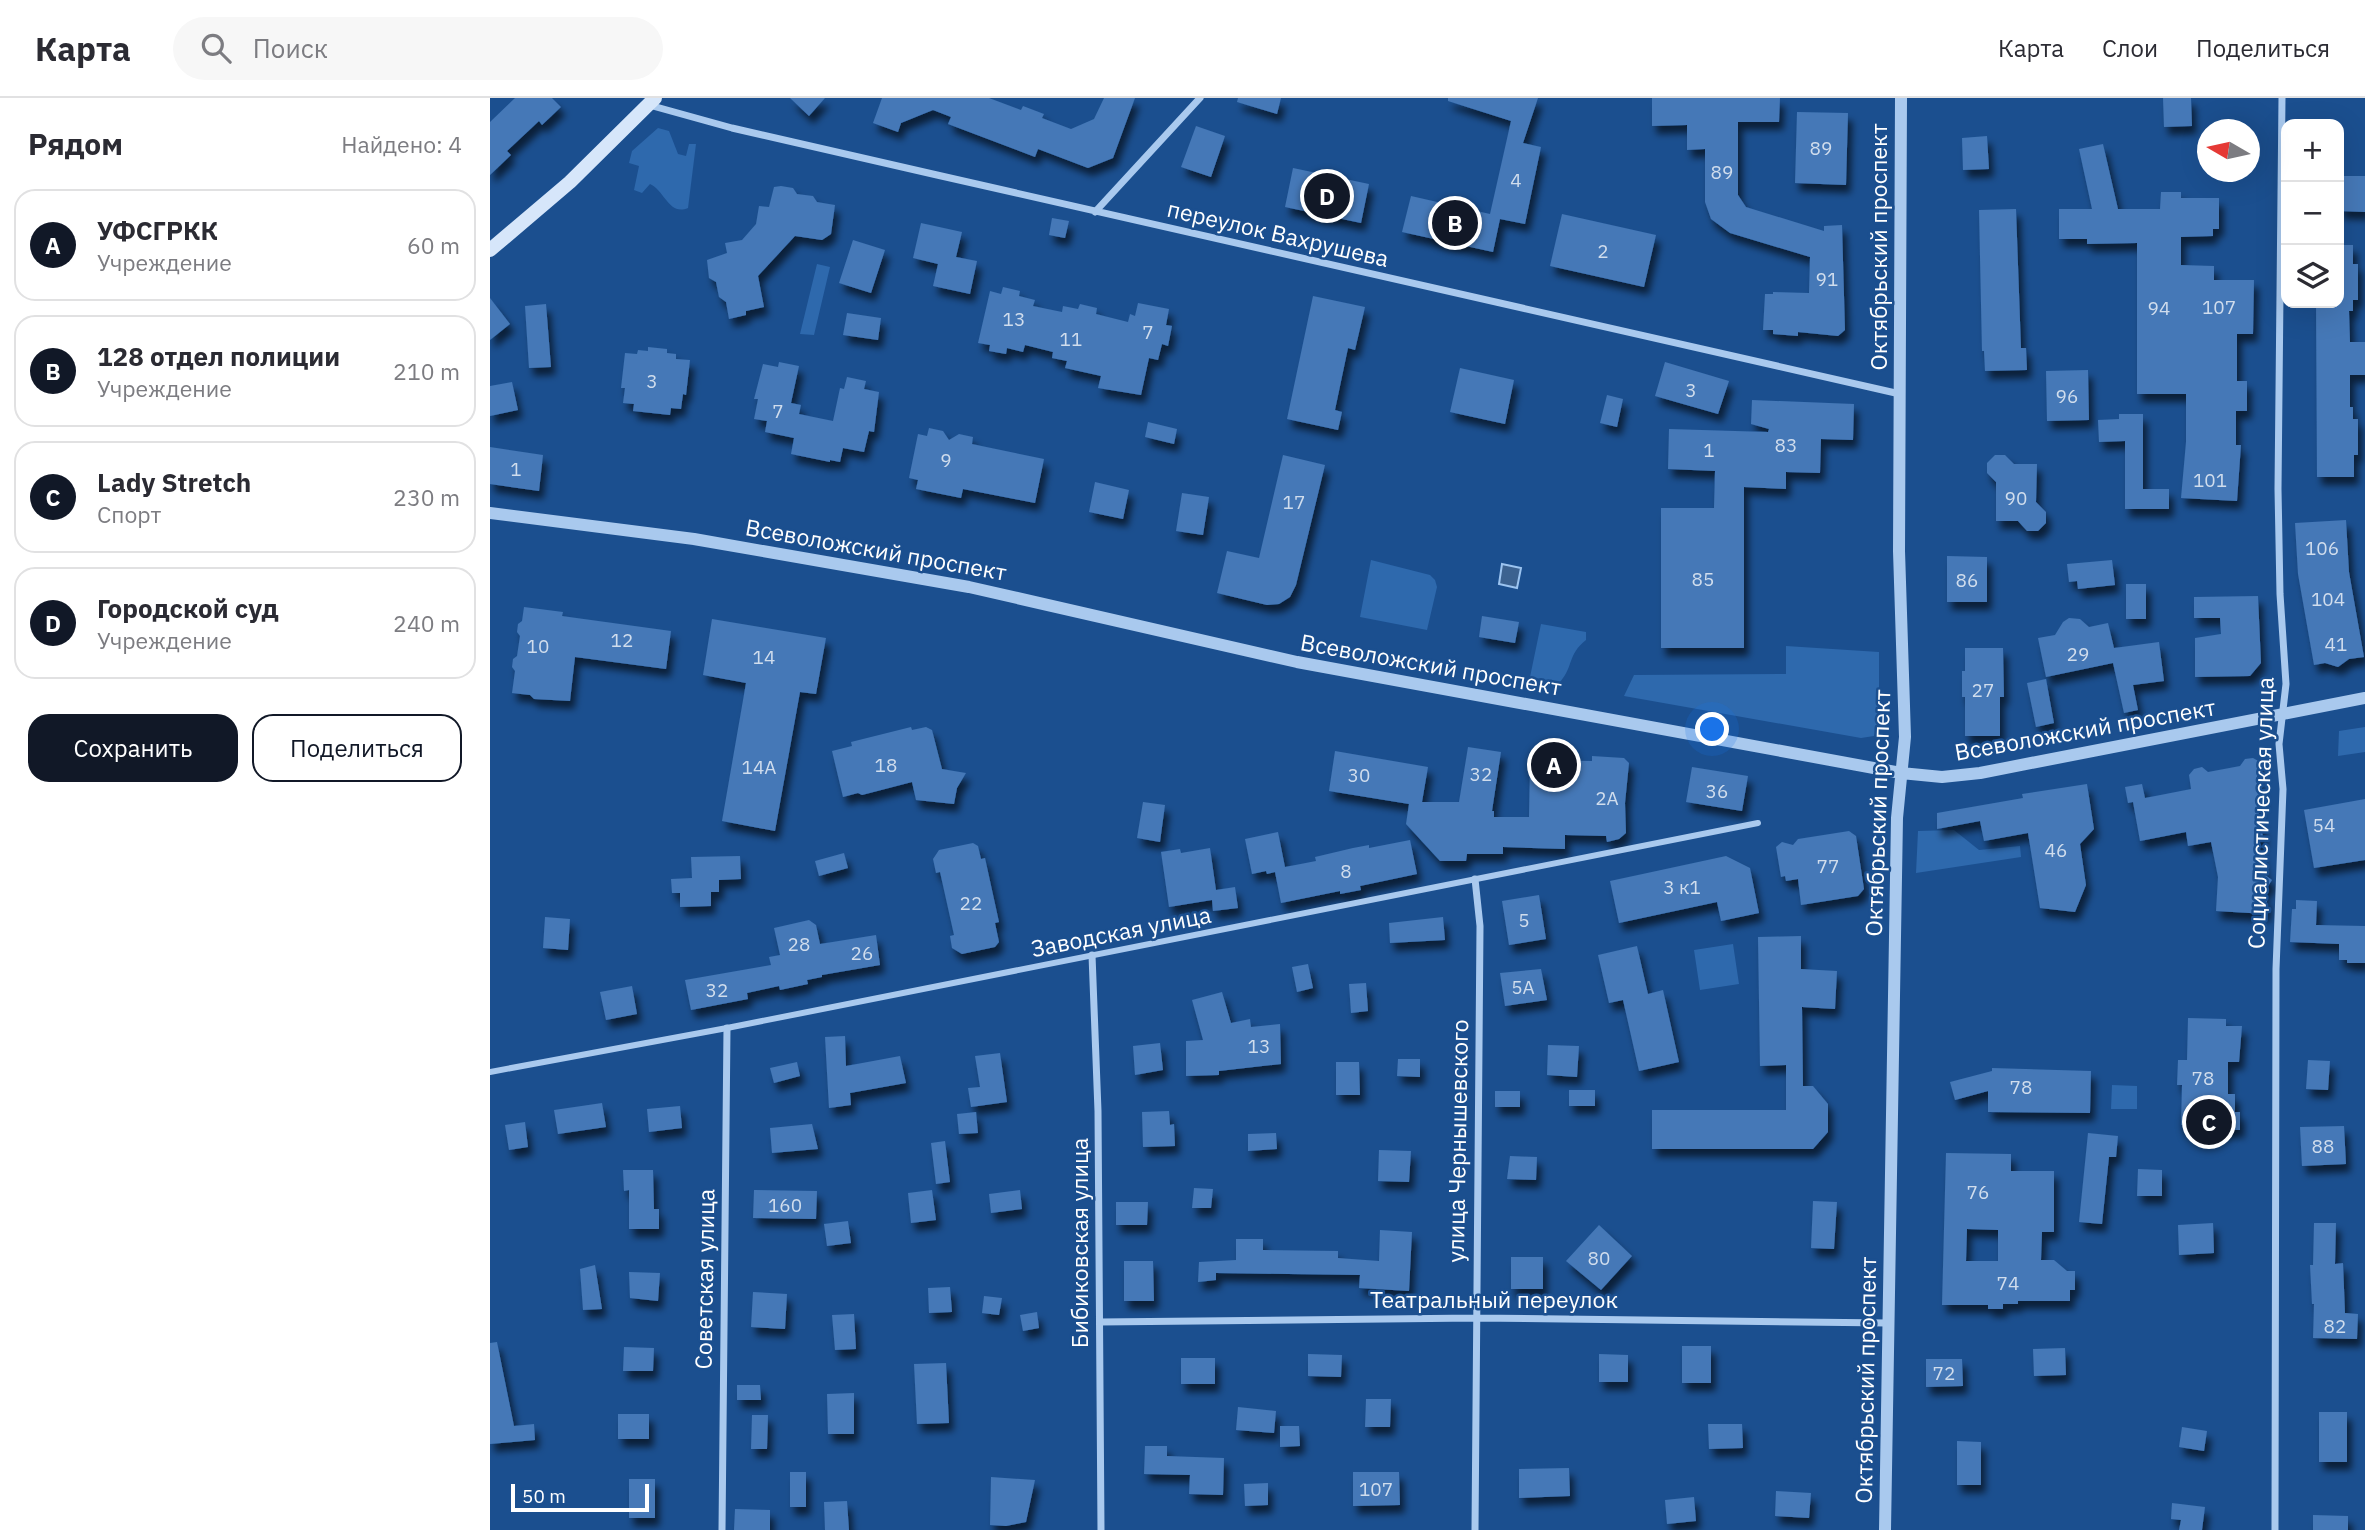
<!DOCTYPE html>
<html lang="ru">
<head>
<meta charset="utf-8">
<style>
  body { margin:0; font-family:"IBM Plex Sans",sans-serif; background:#f7f7f7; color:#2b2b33 }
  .controls { position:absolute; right:21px; top:21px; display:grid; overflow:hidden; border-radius:14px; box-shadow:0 7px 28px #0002 }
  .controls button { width:63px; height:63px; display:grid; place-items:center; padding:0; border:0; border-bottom:2px solid #e1e1e2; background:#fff; color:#2b2b33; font:35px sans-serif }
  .compass { position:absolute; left:1707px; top:21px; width:63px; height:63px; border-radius:50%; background:#fff; box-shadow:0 7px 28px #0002; rotate:279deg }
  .scale { position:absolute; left:21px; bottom:18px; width:138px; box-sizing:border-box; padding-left:7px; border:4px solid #fff; border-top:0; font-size:19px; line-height:24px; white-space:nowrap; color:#fff; -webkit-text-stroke:5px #1b4f8f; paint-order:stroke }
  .you { position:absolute; left:1223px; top:632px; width:24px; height:24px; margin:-18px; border:5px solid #fff; border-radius:50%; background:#1a73e8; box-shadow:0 0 0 10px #1a73e833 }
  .badge { display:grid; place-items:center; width:46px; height:46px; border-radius:50%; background:#111827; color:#fff; font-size:23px; font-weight:700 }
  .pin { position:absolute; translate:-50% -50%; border:4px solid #fff; box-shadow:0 2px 7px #0006 }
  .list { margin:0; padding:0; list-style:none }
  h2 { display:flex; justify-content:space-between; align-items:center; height:91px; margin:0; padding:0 28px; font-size:30px }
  h2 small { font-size:23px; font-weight:400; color:#7c7c81 }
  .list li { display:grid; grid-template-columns:46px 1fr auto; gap:21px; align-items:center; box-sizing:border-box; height:112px; margin:0 14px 14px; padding:0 14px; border:2px solid #e1e1e2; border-radius:21px }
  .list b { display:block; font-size:26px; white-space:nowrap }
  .list p { margin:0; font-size:23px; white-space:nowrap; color:#7c7c81 }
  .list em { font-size:23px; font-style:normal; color:#7c7c81 }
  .actions { display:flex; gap:14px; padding:21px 28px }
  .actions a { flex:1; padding:16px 0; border:2px solid #111827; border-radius:21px; text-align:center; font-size:24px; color:#111827 }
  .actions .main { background:#111827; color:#fff }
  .icon { flex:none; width:38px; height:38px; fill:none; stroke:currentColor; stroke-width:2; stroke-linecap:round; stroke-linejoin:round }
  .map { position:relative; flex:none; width:1875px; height:1432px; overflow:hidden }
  header { display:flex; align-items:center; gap:42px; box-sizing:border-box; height:98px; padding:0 35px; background:#fff; border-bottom:2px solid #e1e1e2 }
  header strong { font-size:33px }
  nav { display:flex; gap:38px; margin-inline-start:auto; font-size:24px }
  .search { width:490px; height:63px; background:#f7f7f7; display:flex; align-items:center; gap:18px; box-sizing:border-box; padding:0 24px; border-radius:38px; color:#7c7c81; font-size:26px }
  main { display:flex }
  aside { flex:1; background:#fff }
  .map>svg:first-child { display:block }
</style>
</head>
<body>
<header>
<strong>Карта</strong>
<div class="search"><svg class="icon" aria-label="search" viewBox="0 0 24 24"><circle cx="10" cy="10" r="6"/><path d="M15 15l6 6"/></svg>Поиск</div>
<nav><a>Карта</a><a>Слои</a><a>Поделиться</a></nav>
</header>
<main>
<aside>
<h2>Рядом<small>Найдено: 4</small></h2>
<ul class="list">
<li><span class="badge">A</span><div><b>УФСГРКК</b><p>Учреждение</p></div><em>60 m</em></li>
<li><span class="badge">B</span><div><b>128 отдел полиции</b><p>Учреждение</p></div><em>210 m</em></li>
<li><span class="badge">C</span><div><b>Lady Stretch</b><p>Спорт</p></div><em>230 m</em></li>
<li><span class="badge">D</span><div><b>Городской суд</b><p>Учреждение</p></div><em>240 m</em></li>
</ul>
<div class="actions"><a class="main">Сохранить</a><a>Поделиться</a></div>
</aside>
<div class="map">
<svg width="1875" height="1432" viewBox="0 0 1875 1432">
  <defs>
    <filter id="shadow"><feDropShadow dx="4.5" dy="8" stdDeviation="3.5" flood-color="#0009"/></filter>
  </defs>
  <rect width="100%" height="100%" fill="#1b4f8f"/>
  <path fill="#2e69ad" d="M168 30 179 33 188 56 196 58 199 46H206L198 110C179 118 175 93 160 86L152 95 144 92 149 68 139 65 142 53Z
    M327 166 340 169 324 237 310 236Z
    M881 462 940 477 945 482 947 489 937 532 870 519Z
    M1051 526 1096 534V542C1077 557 1084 568 1070 584L1040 579Z
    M1296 548 1389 554V626L1384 638 1371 640 1134 598 1144 577 1296 576Z
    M1875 629V654L1848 658 1849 633Z
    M1464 732 1489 752 1530 748 1531 759 1426 775 1428 733Z
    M1243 846 1249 886 1210 892 1204 852Z
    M1622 987 1647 988V1011H1621Z"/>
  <path fill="#3c6290" stroke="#9cc4f0" stroke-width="2" d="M1012 466 1031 470 1027 490 1009 486Z"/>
  <path fill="#4478b7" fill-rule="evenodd" filter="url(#shadow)" d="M25 0H62L71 9 52 27 49 23 17 53 21 57 0 77V24Z
    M300 0H335L319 18Z
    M392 0H499L531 12 533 8 554 16 552 20 581 31 604 21 614 0H645L623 60 598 70 548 51 545 59 458 26 461 19 443 12 411 25 408 34 383 25Z
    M748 0H791L787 16 747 4Z
    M958 0H1048L1033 45 1051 49 1035 126 1010 121 1003 154 912 134 921 98 1000 116 1021 23 958 3Z
    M1162 0H1290L1289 24H1248V97L1256 109 1334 133V128L1352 127 1355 232 1348 238 1308 234V238L1283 236V232H1273L1275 196H1283V194L1319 195 1320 159 1240 135 1221 121 1215 104V51L1197 52V27L1162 28Z
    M1673 0H1701L1702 28 1674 29Z
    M1307 14 1358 15 1356 87 1305 85Z
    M706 28 735 38 721 79 691 69Z
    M1497 38 1499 71 1473 72 1472 40Z
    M1613 46 1628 111H1670L1671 94H1691V100H1729V131H1723V138L1691 139V167L1724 168V182H1764L1763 236H1747V283H1757V313H1746V347H1751L1747 403 1691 400 1696 344V296H1647V145L1597 146V141H1569V111H1602L1589 51Z
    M803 70 879 86 871 125 795 109Z
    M1849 78H1875V114L1849 113Z
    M291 88 303 90 307 96 323 98 327 104 345 107 341 136 332 142 305 138 268 178 274 209 256 213V217L239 221 236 204 229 199 226 184 219 180 217 162 237 155 235 145 252 142 266 126 269 108 279 109 284 89Z
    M1526 111 1531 250H1536L1537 272 1495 273 1494 253H1492L1489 112Z
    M1072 116 1166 137 1154 189 1060 168Z
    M562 120 579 123 575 140 559 137Z
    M431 125 472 134 466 159 487 163 480 196 443 188 448 166 423 160Z
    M363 142 395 152 381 195 349 185Z
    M1849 147H1863V166H1868V202H1863V213H1859L1860 244H1875V277H1860V309H1863V321H1868V357H1864V379H1827L1826 205H1849Z
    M513 189 530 193 529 198 545 202 543 208 572 214 573 208 588 211 590 206 607 210 606 216 638 224 640 216 645 218 648 205 679 211 676 227 682 228 678 248 672 246 668 262 659 260 651 297 608 290 611 278 575 270 577 263 562 260 563 254 535 247 533 254 517 250 516 256 499 253 500 247 488 245 500 193 511 196Z
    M823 198 875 209 865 252 858 250 845 312 852 314 848 332 797 321Z
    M0 200 20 226 0 242Z
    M56 206 61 269 39 270 35 208Z
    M357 215 391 220 388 242 353 237Z
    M158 249 177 251V255L186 256V261L200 262 196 297 193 296 191 311 181 310 180 317 143 313 144 306 133 305 135 290H131L135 255 147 256 148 252 158 253Z
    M289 264 309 268 301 305 311 307 309 316 343 323 350 290 354 291 357 279 376 283 374 291 389 294 384 334 379 333 374 354 353 350 350 364 340 362V364L301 356 304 340 275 334 277 323 264 321 268 301H264L273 266 288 269Z
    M1175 264 1239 283 1228 316 1165 298Z
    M970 270 1024 282 1015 326 960 314Z
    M1598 272 1599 322 1557 323 1556 273Z
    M22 284 28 312 0 318V288Z
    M1117 297 1133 301 1127 329 1110 325Z
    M1262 302 1364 306 1363 342 1331 341 1330 375 1296 374V391L1254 389V550H1171V410H1224L1225 373 1178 371 1179 331 1278 334 1279 331 1261 326Z
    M1629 316H1653V391H1679V411H1635V343L1609 344 1608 322 1629 321Z
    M658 324 687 331 684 346 655 339Z
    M439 330 453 333 459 342 469 336 483 339 482 346 554 361 545 405 473 391 471 400 426 391 428 382 419 380 428 336 437 338Z
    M0 349 53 357 49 393 0 386Z
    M793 357 835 367 806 487 800 499 789 506 777 507 727 495 737 453 769 460Z
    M1505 357H1515L1524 366H1547L1546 404 1556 414V425L1548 433H1537L1528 423H1506V384L1497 375V365Z
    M605 384 639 392 633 421 599 414Z
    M692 395 719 399 713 437 686 433Z
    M1856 422 1859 474 1874 559 1859 561 1848 569 1835 565 1824 567 1808 476 1805 425Z
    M1457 458 1497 459V504H1457Z
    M1622 462 1625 487 1588 491 1587 483 1579 484 1577 466Z
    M1636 486H1656V521H1636Z
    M1768 498 1771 565 1760 578 1705 579V540L1731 536 1730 520H1704V499Z
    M34 509 73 514 72 518 181 533 176 571 85 559 80 603 44 601 40 597 22 595 25 573 22 569 23 561 27 558 30 538 27 534 28 526 32 523Z
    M992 518 1029 524 1025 545 989 539Z
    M1579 520 1590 521 1599 529 1618 525 1624 550 1669 544 1674 583 1643 587 1648 612 1634 615 1623 565 1556 579 1548 540 1565 537 1573 524Z
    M222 521 336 540 326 596 310 594 285 733 232 723 256 585 213 577Z
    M1475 550H1513L1514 599H1510V638H1475V599H1472V573H1475Z
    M1556 581 1564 625 1546 629 1537 585Z
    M421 629 422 632 436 629 442 632 452 671 476 675 467 690 464 706 426 702 422 684 372 697 368 695 353 699 342 653 362 648 361 644Z
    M978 649 1011 654 1002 713H1004V719H1039L1040 662 1102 663V658L1134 660 1139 665 1135 705 1136 735 1129 741 1117 744 1116 738 1075 737V751L1013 749V756H977L976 763H950L916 726 919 706 839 693 845 653 938 669 932 704H969Z
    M1763 660 1770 664 1771 672 1767 679 1772 705 1767 706 1773 739 1769 746 1775 777 1782 782 1770 800H1777L1776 816 1726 813 1728 779 1721 744 1698 748 1696 734 1650 743 1643 704 1638 705 1635 689 1652 686 1655 700 1701 691 1699 677 1704 671 1712 669 1718 674 1750 668 1755 661Z
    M1202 669 1258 678 1252 713 1196 704Z
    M1597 686 1604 731 1590 746 1596 787 1585 814 1550 810 1538 735 1494 743 1490 723 1447 731V715L1533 700 1532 696Z
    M1875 701V762L1824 770 1814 712Z
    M653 704 675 707 670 744 647 740Z
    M1359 733 1366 738 1374 791 1368 798 1311 807 1308 781 1296 783 1295 778 1291 779 1286 749 1292 744 1303 747 1308 741Z
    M788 734 795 769 826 763 825 759 863 750 879 747V750L920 742 927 776 870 788 871 792 850 796V793L791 805 785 774 777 776 776 773 762 776 755 741Z
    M483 745 488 748 491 761 495 760 509 824 505 825 509 844 505 849 472 856 462 850 460 838 464 837 450 774 446 775 443 761 449 752Z
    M720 750 726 792 745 789 748 810 723 813 722 802 679 809 671 754 690 751 691 755Z
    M354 755 358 770 329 778 325 763Z
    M250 758 251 781 229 782V794H221V808L190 809V795H182L181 781 202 780 201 759Z
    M1236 758 1260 770 1269 815 1231 823 1227 804 1129 825 1120 783Z
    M1049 797 1056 841 1019 847 1012 803Z
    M1806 802 1827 803 1826 827 1875 828V865H1857V862H1849V846L1800 844 1802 811H1806Z
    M55 819 80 821 78 852 53 850Z
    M953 819 955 842 900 845 899 825Z
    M319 822 326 827 330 846 386 837 390 867 332 877V879L317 882 318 886 290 892 289 888 257 895 258 901 201 912 195 882 281 867 279 859 290 857 284 830Z
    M1311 838V871L1347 873 1345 911 1312 909 1313 988H1323L1338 1006V1034L1323 1051H1162V1012H1296V967L1270 968 1268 839Z
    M1147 848 1158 896 1173 892 1189 964 1149 973 1133 902 1119 905 1108 857Z
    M818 866 823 890 807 894 802 869Z
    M1051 871 1057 902 1015 908 1010 875Z
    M876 885 878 913 861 915 859 886Z
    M142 888 147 916 116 922 110 894Z
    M732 894 741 925 760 921 761 929 790 926 791 966 729 973V977L696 978V943L713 942 702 902Z
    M1698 920 1736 921V928H1752L1749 964H1738V996H1745V1014H1750V1032H1709V1027H1691L1692 987H1687L1688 962H1697Z
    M355 938 356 968 410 958 416 985 360 995 361 1007 339 1010 335 939Z
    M670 945 673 972 645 977 643 948Z
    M1058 947 1089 948 1087 979 1057 977Z
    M510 955 517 1004 481 1009 478 990 490 989 485 958Z
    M908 961H930V979L907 978Z
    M1818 962 1840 963 1838 992 1816 991Z
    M307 964 310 978 284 985 280 970Z
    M846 964H869L870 997H846Z
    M1502 970 1601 973 1600 1015 1498 1014V993L1465 1002 1460 984 1502 973Z
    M1079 992H1105V1008H1079Z
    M1005 993H1030V1009H1005Z
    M112 1005 116 1029 68 1036 64 1012Z
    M190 1008 192 1030 159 1034 157 1011Z
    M679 1013 680 1027 684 1026 685 1048 653 1049 652 1014Z
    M486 1014 488 1035 469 1036 467 1016Z
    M35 1024 38 1049 19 1052 15 1027Z
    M322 1026 328 1051 282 1055 280 1030Z
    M1854 1028 1856 1066 1812 1068 1810 1029Z
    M786 1035 787 1051 758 1053V1036Z
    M1598 1035 1628 1038 1626 1059H1619L1612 1126 1589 1124Z
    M455 1043 460 1084 446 1086 441 1045Z
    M889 1052 921 1053 919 1084 888 1083Z
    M1456 1055 1521 1056V1073H1564V1134H1552L1551 1162H1564L1577 1173H1585V1192H1580V1203H1528V1206H1513V1211H1498V1207H1452ZM1477 1131 1508 1132V1163H1476Z
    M1020 1058 1047 1059 1046 1082 1017 1081Z
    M1648 1071 1672 1072V1098H1647Z
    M133 1072H163L164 1111H169V1131H139V1092L134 1093Z
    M704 1090 723 1091 721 1110H702Z
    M264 1092 327 1093 326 1121 263 1120Z
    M442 1092 446 1122 421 1125 418 1095Z
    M530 1092 532 1111 501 1115 499 1096Z
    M1323 1103 1347 1104 1344 1151 1321 1150Z
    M626 1104H658L657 1127H626Z
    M358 1123 361 1145 337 1148 334 1126Z
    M1723 1125 1724 1155 1689 1157 1688 1127Z
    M1824 1125H1846L1845 1166 1853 1165 1855 1215 1868 1216 1867 1241 1823 1240 1824 1206H1822L1820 1167H1823Z
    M1109 1127 1142 1158 1111 1192 1076 1163Z
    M890 1132 922 1134 919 1193 869 1190 870 1177 726 1175V1182L708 1184 709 1164 746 1162V1141H773V1152L848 1153V1160L889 1163Z
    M1021 1159H1053V1191H1021Z
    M634 1163H663L664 1203H634Z
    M105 1167 112 1211 93 1212 90 1171Z
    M139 1174 170 1175 168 1203 140 1200Z
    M460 1189 462 1214 439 1215 438 1190Z
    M263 1194 297 1196 295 1231 261 1229Z
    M494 1198 512 1200 509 1217 492 1215Z
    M547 1214 549 1230 533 1233 530 1217Z
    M364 1216 366 1251 345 1252 342 1217Z
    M7 1244 24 1328 44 1326 45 1342 0 1346V1245Z
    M1192 1248H1221V1285H1192Z
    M134 1249 164 1250 163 1273H133Z
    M1575 1250 1576 1277 1544 1278 1543 1251Z
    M818 1256 852 1257 851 1279 818 1278Z
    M1109 1256 1138 1257V1284H1109Z
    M691 1260H725V1286H691Z
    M1436 1261H1472L1473 1288 1436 1289Z
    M456 1265 459 1325 427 1326 424 1266Z
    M247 1287H270L271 1302H247Z
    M364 1295V1336H338L337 1296Z
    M876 1301H901L900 1329H875Z
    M748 1309 786 1313 784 1335 746 1332Z
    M1829 1314H1857V1364H1829Z
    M128 1316H159V1341H128Z
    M262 1317H278L277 1351H261Z
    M1218 1326H1252L1253 1350 1219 1351Z
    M790 1328H809L810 1348 790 1349Z
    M1692 1329 1717 1333 1714 1353 1689 1349Z
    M1467 1343 1491 1344V1387H1467Z
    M655 1348H677V1358L734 1360 733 1397 699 1396 700 1377 654 1376Z
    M1079 1370 1080 1398 1029 1400V1371Z
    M300 1374H316V1409H300Z
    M863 1374H909L910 1407 863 1408Z
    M501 1379 545 1382 536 1424 516 1428 500 1427Z
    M139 1381H165V1420H139Z
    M778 1385V1407L755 1408 754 1386Z
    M1286 1393 1321 1395 1319 1420 1285 1418Z
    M1204 1399 1206 1423 1177 1426 1175 1402Z
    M357 1403 359 1432H335L334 1404Z
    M1682 1405 1715 1409 1712 1432H1689L1691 1422 1681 1421Z
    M245 1411 280 1412V1432H244Z
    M1823 1417 1858 1418V1432H1823Z"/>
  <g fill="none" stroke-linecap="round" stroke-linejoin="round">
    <path stroke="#a9c9ee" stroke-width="6" d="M0 974 237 930 1268 725"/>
    <path stroke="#a9c9ee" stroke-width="7" d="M159 7 242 30 447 77 1410 296
      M605 114 710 0
      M602 857 608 1013 611 1432
      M610 1224 985 1220 1398 1225
      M232 1432 237 930
      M985 1432 990 828 985 781
      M1785 1432 1786 871 1793 691 1789 646 1796 586 1790 496 1788 391 1792 0"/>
    <path stroke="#a9c9ee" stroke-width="12" d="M0 415 204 441 479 489 807 564 1411 675 1452 679 1490 675 1875 600
      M1395 1432 1407 720 1415 639 1409 453 1411 0"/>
    <path stroke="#d6e6fa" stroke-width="14" d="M0 152 80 84 165 0"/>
  </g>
  <g text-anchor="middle" stroke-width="5" stroke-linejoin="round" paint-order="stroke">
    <g font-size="19" fill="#d0dded">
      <text x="1331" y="57">89</text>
      <text x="1232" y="81">89</text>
      <text x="1026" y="89">4</text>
      <text x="1113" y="160">2</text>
      <text x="1337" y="188">91</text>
      <text x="1729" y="216">107</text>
      <text x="1669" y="217">94</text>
      <text x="524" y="228">13</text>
      <text x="658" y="241">7</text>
      <text x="581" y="248">11</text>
      <text x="162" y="290">3</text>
      <text x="1201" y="299">3</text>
      <text x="1577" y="305">96</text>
      <text x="288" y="320">7</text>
      <text x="1296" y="354">83</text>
      <text x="1219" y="359">1</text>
      <text x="456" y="369">9</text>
      <text x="26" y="378">1</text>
      <text x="1720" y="389">101</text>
      <text x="1526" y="407">90</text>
      <text x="804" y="411">17</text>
      <text x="1832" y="457">106</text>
      <text x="1213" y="488">85</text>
      <text x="1477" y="489">86</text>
      <text x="1838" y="508">104</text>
      <text x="132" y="549">12</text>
      <text x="1846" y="553">41</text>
      <text x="48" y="555">10</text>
      <text x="1588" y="563">29</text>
      <text x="274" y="566">14</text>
      <text x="1493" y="599">27</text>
      <text x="396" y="674">18</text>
      <text x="269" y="676">14А</text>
      <text x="991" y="683">32</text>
      <text x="869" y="684">30</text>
      <text x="1227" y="700">36</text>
      <text x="1117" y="707">2А</text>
      <text x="1834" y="734">54</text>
      <text x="1566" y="759">46</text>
      <text x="1338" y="775">77</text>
      <text x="856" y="780">8</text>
      <text x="1192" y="796">3 к1</text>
      <text x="481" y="812">22</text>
      <text x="1034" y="829">5</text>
      <text x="309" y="853">28</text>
      <text x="372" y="862">26</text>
      <text x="1033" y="896">5А</text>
      <text x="227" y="899">32</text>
      <text x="769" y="955">13</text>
      <text x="1713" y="987">78</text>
      <text x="1531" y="996">78</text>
      <text x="1833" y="1055">88</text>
      <text x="1488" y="1101">76</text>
      <text x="295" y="1114">160</text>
      <text x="1109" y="1167">80</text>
      <text x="1518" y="1192">74</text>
      <text x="1845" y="1235">82</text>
      <text x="1454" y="1282">72</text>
      <text x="886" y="1398">107</text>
    </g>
    <g font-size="23" fill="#fff" stroke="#1b4f8f">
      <text transform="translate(788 136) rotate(13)" y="8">переулок Вахрушева</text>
      <text transform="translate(1389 149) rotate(-90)" y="8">Октябрьский проспект</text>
      <text transform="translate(386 452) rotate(10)" y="8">Всеволожский проспект</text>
      <text transform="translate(941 567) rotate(10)" y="8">Всеволожский проспект</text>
      <text transform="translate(1595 632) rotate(-10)" y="8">Всеволожский проспект</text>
      <text transform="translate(1388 715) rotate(-88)" y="8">Октябрьский проспект</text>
      <text transform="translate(1771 715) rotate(-88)" y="8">Социалистическая улица</text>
      <text transform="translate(631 834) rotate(-11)" y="8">Заводская улица</text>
      <text transform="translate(968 1043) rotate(-89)" y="8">улица Чернышевского</text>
      <text transform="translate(590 1145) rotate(-90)" y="8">Бибиковская улица</text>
      <text transform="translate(215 1181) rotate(-89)" y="8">Советская улица</text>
      <text x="1004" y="1210">Театральный переулок</text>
      <text transform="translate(1376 1282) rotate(-89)" y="8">Октябрьский проспект</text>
    </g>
  </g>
</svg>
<div class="controls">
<button>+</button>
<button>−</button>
<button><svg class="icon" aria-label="layers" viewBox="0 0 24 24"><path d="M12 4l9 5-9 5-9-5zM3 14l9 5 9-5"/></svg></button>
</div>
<svg class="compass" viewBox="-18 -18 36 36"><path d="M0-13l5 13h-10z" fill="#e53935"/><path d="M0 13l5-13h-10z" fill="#7c7c81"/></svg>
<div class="scale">50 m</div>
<div class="you"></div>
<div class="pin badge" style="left:1064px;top:667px">A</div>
<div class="pin badge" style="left:965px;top:125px">B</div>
<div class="pin badge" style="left:1719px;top:1024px">C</div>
<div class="pin badge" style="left:837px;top:98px">D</div>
</div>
</main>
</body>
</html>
